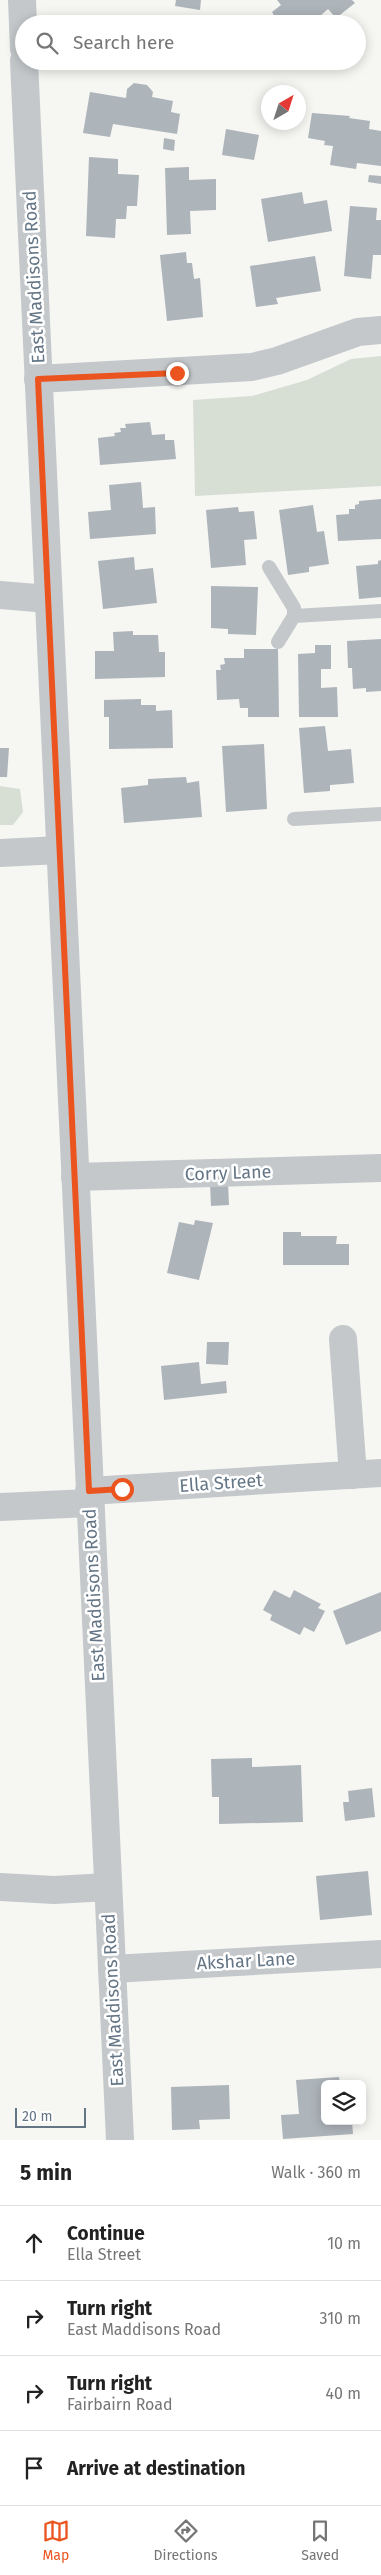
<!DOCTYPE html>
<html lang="en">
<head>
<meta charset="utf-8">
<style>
  body { margin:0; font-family:"Fira Sans",sans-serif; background:#f6f6f6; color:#222 }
  .controls { position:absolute; right:15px; bottom:15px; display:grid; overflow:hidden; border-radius:8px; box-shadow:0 2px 12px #0003 }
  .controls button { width:45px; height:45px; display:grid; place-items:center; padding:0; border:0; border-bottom:1px solid #e0e0e0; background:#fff; color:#222; font:25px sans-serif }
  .compass { position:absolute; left:261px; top:85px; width:45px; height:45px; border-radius:50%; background:#fff; box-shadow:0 2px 12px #0003; rotate:39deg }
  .scale { position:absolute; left:15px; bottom:12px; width:71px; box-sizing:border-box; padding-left:5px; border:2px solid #647585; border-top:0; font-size:14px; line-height:18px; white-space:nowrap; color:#647585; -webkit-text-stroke:4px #fff; paint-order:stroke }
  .stop { position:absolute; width:15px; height:15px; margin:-11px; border:4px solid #eb541e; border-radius:50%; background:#fff }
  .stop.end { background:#eb541e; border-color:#fff; box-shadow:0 1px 5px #0008 }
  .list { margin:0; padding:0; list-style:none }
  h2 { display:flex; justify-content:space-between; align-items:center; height:65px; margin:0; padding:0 20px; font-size:21px }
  h2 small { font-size:16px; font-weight:400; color:#767676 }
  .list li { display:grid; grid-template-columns:32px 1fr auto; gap:15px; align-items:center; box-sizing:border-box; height:75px; padding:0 20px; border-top:1px solid #e0e0e0 }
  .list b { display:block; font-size:19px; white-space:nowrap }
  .list p { margin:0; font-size:16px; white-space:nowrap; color:#767676 }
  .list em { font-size:16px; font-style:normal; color:#767676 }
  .icon { flex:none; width:28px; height:28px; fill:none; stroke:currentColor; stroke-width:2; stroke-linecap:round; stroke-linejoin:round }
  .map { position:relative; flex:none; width:381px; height:2140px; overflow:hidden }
  .search { position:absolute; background:#fff; box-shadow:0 2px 12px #0003; left:15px; right:15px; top:15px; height:55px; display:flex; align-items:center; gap:12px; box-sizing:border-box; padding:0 18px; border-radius:28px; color:#767676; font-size:19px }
  .sheet { height:365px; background:#fff }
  nav { display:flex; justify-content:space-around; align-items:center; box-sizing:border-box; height:70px; border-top:1px solid #e0e0e0; background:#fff; font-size:14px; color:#767676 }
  nav a { display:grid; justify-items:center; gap:2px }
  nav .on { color:#eb541e }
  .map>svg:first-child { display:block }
</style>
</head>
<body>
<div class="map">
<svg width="381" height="2140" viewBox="0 0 381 2140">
  <rect width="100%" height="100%" fill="#f6f6f3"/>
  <path fill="#d7ded4" d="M381 356V486L195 496 193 400 252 396 307 380 351 359Z
    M0 786 20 789 23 812 13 825H0Z"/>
  <path fill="#adb4ba" d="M176 0H201L200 10 175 6Z
    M277 0H352L355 3 336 18 328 9 311 24H267L275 17 272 12 281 5Z
    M169 15 185 17 184 24 167 23Z
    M134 83 147 85 153 92 152 97 173 101 171 112 180 114 177 134 113 124 110 137 83 133 90 92 126 98 127 89Z
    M312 113 350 116 349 118 370 121 369 129 381 131V166L357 163 356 169 330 165 333 146 324 145 325 141 308 138Z
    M226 129 259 135 254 160 222 155Z
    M164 138 175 140 174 151 163 149Z
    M89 157 118 159V174L139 175 137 206H127L126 219H116L115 238 86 236Z
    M189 167V180L216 179V210L190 211 191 234 167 235 165 168Z
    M369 175 381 176V184L368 182Z
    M302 192 304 204 327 200 332 231 268 242 261 199Z
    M350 206 377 208 376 220H381V255H373L371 279 344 276Z
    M186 252 187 263H192L194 279 200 278 203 317 167 321 160 255Z
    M315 256 321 291 276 298 278 304 256 307 250 266Z
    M150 422 152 435 165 434V440H174L176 459 100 465 98 438 115 436 114 433 121 432 120 428H126L125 424Z
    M141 482 143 508 155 507 156 534 90 539 88 512 111 510 109 485Z
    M381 499V539L338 541 336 515 349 514V509H355V505L359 504V501Z
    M313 505 317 532 324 531 329 564 309 567V572L288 575 279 510Z
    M238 507 239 512 254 511 257 539 244 540 246 565 211 568 206 510Z
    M134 557 135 570 153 568 157 603 103 609 98 561Z
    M381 560V597L359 599 356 566 378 564V561Z
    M211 586 258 587 256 635 228 634V629L211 628Z
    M133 631V635H158L159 652H165V677L95 679V651H114L113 632Z
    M381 639V691L366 692V688L353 689 352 668H348L347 641Z
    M315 645H331V669H321V688L337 687 338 717H299L298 654 315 653Z
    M244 649H278L279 717H248V708H240L239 699 217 700 216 670H221L220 665 225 664 224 658H244Z
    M141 699V705H156V711L172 710 173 748 109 749V717H104V700Z
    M325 726 328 751 351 749 354 783 330 785V791L304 793 299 728Z
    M264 744 267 809 226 812 222 746Z
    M0 748H9L7 777H0Z
    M186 777 187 783 199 781 202 817 124 823 121 788 148 785V779Z
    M228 1182 229 1205 211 1206 210 1183Z
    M195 1220 213 1223 199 1280 167 1273 179 1222 194 1225Z
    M283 1232H301V1236H337L336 1244H349V1265H283Z
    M207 1342H229L228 1365 206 1364Z
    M199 1362 201 1384 226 1381 227 1393 164 1400 161 1366Z
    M274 1590 290 1598 294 1590 321 1604 318 1608 325 1611 314 1632 304 1627 300 1635 270 1620 272 1615 263 1610Z
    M381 1592V1631L346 1645 333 1611Z
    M252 1758V1767L301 1765 303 1822 219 1824V1797H212L211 1759Z
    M372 1788 375 1817 345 1821 343 1802H349L348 1791Z
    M368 1871 372 1915 320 1920 316 1876Z
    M339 2077 340 2084H325V2121H352L353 2134 283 2139 281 2115 299 2114 296 2080Z
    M229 2085 230 2119 199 2120 200 2129 172 2130 171 2087Z"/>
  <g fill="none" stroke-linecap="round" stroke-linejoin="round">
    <path stroke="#c4c8cb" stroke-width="14" d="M269 567 294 608V616L278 642
      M294 616 381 611
      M294 819 381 814"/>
    <path stroke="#c4c8cb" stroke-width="28" d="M38 379 252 367 277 361 358 332 381 330
      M0 595 48 599
      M0 853 60 850
      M75 1177 381 1168
      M343 1339 353 1475
      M89 1491 381 1473
      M0 1507 90 1503
      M0 1887 54 1890 108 1887
      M112 1969 381 1954"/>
    <path stroke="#c4c8cb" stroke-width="28" d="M22 0 24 49
      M24 61 120 2140"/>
  </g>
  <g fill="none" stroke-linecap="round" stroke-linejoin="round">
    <path stroke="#eb541e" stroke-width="6" d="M122 1489 89 1491 38 379 177 373"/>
  </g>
  <g text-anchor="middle" stroke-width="5" stroke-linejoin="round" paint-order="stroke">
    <g font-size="18" fill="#647585" stroke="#fff">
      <text transform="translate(34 277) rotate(-93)" y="6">East Maddisons Road</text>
      <text transform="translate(228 1173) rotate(-2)" y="6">Corry Lane</text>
      <text transform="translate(221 1483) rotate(-4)" y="6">Ella Street</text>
      <text transform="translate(94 1595) rotate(-93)" y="6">East Maddisons Road</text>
      <text transform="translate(246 1961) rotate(-3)" y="6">Akshar Lane</text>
      <text transform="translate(113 2000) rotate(-93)" y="6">East Maddisons Road</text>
    </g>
  </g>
</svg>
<div class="controls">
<button><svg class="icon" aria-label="layers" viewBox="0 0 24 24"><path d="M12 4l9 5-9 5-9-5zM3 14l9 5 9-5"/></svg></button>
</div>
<svg class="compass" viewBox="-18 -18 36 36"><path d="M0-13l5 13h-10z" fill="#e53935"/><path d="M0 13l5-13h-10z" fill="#767676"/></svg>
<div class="scale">20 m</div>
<div class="stop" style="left:122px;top:1489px"></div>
<div class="stop end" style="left:177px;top:373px"></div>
<div class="search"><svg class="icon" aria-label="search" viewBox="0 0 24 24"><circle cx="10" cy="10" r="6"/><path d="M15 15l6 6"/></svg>Search here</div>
</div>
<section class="sheet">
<h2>5 min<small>Walk · 360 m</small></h2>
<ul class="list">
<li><svg class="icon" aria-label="ahead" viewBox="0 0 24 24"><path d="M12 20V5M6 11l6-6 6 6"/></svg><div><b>Continue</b><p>Ella Street</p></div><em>10 m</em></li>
<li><svg class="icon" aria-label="right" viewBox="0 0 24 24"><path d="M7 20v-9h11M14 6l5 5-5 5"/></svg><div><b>Turn right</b><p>East Maddisons Road</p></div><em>310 m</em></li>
<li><svg class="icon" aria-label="right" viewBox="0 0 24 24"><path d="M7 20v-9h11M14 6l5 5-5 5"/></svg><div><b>Turn right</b><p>Fairbairn Road</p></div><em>40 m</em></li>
<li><svg class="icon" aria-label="arrive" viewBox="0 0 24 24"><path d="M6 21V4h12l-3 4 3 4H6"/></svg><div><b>Arrive at destination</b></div></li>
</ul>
</section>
<nav>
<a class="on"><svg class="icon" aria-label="map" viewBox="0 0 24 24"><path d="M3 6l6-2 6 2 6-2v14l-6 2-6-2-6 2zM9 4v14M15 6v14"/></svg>Map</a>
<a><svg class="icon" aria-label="directions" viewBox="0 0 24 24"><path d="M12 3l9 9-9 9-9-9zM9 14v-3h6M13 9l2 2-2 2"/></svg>Directions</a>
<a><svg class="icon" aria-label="saved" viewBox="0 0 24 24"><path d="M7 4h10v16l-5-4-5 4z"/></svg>Saved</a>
</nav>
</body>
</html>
